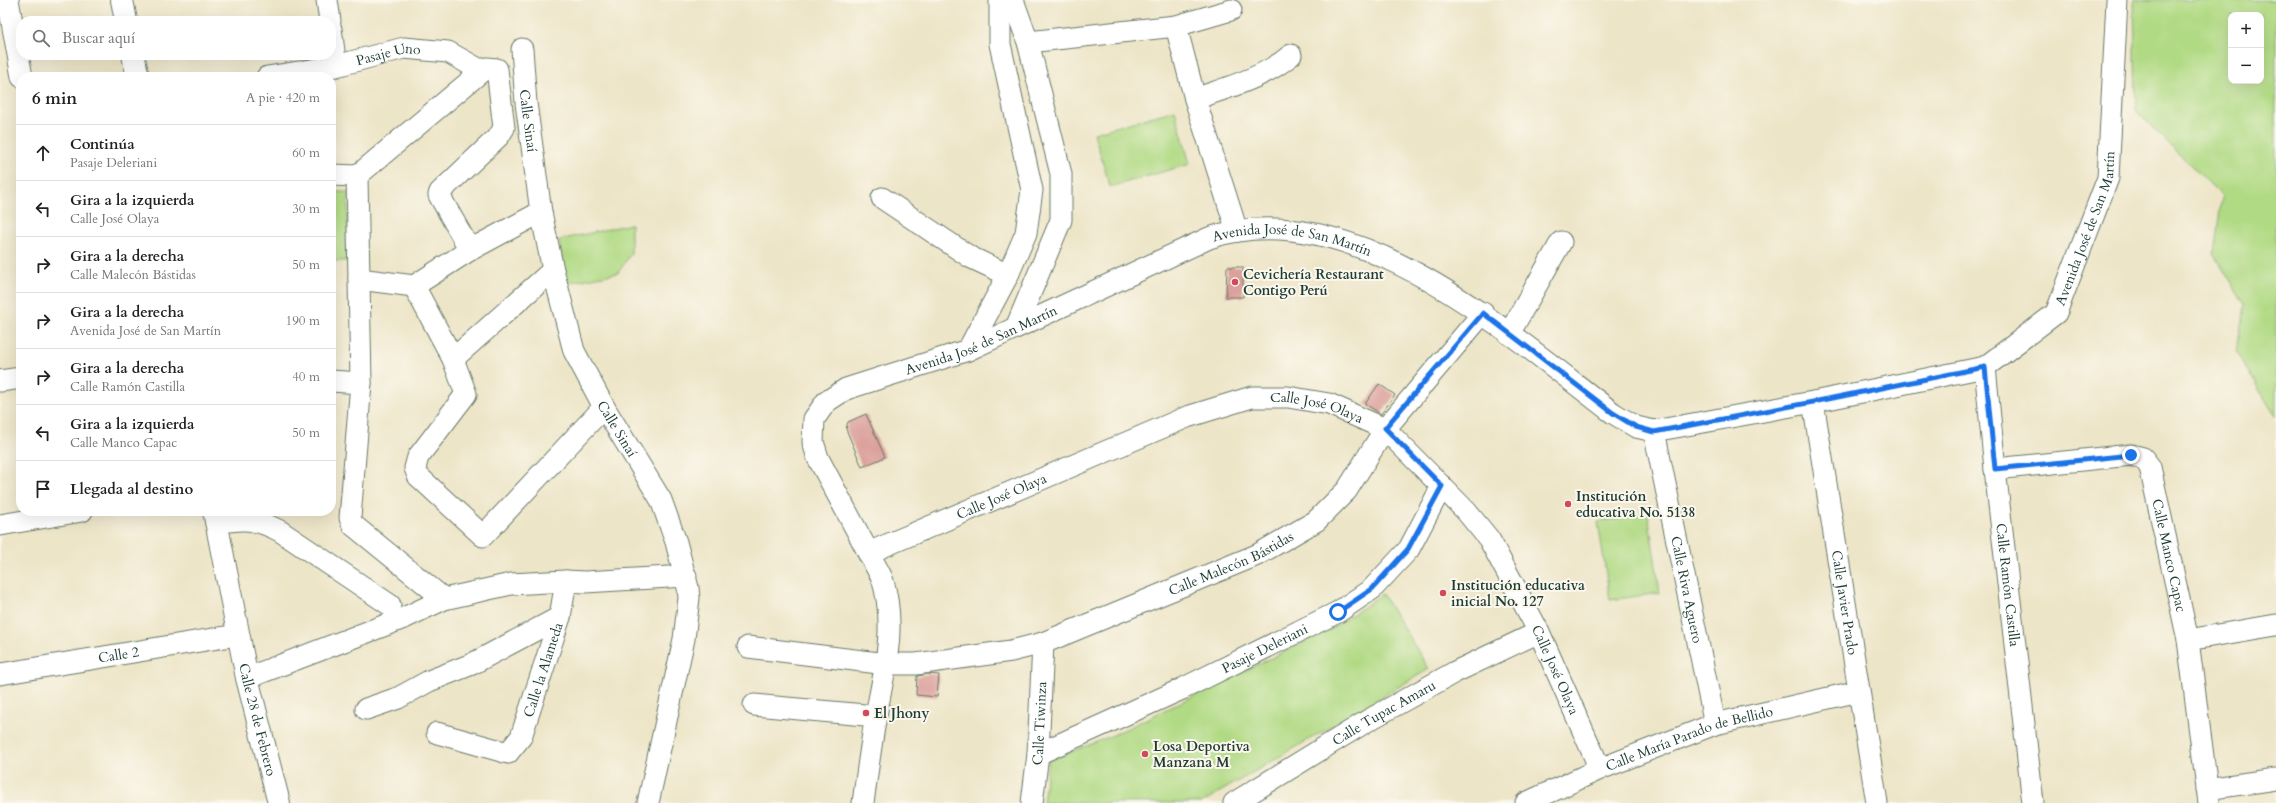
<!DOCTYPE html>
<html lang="es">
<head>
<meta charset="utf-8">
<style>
  body { margin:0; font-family:Cardo,serif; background:#f6f6f6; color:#222 }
  .controls { position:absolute; right:12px; top:12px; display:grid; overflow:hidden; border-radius:8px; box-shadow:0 4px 16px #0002 }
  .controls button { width:36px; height:36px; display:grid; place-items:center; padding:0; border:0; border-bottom:1px solid #e0e0e0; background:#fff; color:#222; font:20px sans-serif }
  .stop { position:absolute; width:12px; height:12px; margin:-9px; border:3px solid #1a73e8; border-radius:50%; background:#fff }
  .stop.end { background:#1a73e8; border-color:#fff; box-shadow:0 1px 4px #0008 }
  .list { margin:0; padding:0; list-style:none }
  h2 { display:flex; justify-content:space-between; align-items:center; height:52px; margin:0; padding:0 16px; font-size:17px }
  h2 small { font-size:13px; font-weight:400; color:#767676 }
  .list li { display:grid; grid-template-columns:26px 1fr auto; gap:12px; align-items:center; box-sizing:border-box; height:56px; padding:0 16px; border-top:1px solid #e0e0e0 }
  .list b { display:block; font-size:15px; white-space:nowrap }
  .list p { margin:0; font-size:13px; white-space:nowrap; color:#767676 }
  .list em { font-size:13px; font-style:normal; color:#767676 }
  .icon { flex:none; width:22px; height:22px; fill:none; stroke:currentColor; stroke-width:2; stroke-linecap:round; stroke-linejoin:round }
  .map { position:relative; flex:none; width:2276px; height:803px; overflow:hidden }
  .search { position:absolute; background:#fff; box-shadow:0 4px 16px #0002; left:16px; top:16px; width:320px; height:44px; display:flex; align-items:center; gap:10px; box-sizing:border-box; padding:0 14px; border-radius:16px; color:#767676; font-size:15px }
  .panel { position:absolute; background:#fff; box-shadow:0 4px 16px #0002; left:16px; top:72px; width:320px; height:444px; border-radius:16px }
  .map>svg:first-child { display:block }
</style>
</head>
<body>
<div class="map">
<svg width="2276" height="803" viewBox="0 0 2276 803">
  <rect width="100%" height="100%" fill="#fbf7ec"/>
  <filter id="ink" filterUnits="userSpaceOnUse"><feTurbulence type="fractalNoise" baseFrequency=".025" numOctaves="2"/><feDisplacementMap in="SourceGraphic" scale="8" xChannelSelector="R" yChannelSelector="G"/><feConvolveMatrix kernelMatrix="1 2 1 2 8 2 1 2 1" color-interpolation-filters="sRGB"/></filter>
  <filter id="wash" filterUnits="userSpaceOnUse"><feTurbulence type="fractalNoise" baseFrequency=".012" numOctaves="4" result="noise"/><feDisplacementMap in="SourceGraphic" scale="16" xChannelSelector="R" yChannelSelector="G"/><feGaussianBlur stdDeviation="0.9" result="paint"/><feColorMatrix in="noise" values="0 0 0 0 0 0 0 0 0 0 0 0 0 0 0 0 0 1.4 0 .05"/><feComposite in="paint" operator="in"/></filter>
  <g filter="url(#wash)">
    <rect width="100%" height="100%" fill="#ede5c7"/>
    <path fill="#b1da84" stroke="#688c5c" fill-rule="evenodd" d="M2134 0H2276V417L2236 352 2245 305 2214 253 2222 196 2136 111ZM2231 15H2261V81H2231Z
      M1175 110 1190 164 1110 187 1094 133Z
      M331 192H348L347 261H331Z
      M631 224V253L618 273 566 283 559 240Z
      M1648 514 1660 593 1610 600 1598 522Z
      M1382 594 1429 669 1201 803H1043L1048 761 1109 737 1331 629Z"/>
    <g id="blocks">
      <path fill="#dca19c" d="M1227 267H1243V297H1226Z
        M1379 384 1395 395 1381 414 1365 404Z
        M866 414 885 457 862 467 846 429 848 422Z
        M928 674 939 675 937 697 916 695 917 676Z"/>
    </g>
  </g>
  <g filter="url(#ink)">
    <use href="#blocks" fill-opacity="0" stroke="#677867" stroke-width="1"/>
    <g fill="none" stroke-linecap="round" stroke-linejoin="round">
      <g stroke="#677867" stroke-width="23">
        <g id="street">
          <path d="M8 0 22 77"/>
          <path d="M327 0 330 21"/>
          <path d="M1013 0 1028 42 1061 174V220L1017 325"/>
          <path d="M1176 26 1195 99 1237 231"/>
          <path d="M331 29 336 66"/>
          <path d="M1028 42 1176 26 1231 10"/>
          <path id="s1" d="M522 49 526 103 541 212 553 270 574 351 604 407 661 500 676 542 688 588 689 598 684 639 648 803"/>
          <path id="s2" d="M267 77 336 66 404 48 448 52 482 71"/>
          <path d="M1195 99C1228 87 1264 78 1291 55"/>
          <path d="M331 175 357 176 482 71 487 68 497 69 504 128 499 136 440 192 439 195 470 250"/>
          <path d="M357 176 361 383 350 518 353 525 444 599"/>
          <path d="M882 198 970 257 1008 275"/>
          <path d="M359 279 414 286 470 250 541 212"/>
          <path d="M414 286 453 359 466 394 418 457 415 468 418 476 483 536 604 407"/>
          <path d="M1509 334 1561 242"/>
          <path d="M968 350 1008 275 1026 233 1032 190 1000 44V0"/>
          <path d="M453 359 553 270"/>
          <path id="s3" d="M1985 367 1995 469 2033 803"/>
          <path d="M0 381 21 378"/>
          <path d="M331 381 361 383"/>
          <path id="s4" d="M1813 402 1877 803"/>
          <path id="s5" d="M1654 431 1715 724"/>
          <path id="s6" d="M1995 469 2131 455 2143 458 2150 467 2188 640 2209 803"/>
          <path d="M216 523C245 518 254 518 280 531L390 605"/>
          <path d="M0 525 82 511"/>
          <path id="s7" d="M868 553 1187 417 1252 397H1288L1329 404 1385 429 1466 511 1489 539 1539 632 1600 769"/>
          <path d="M2188 640 2276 625"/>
          <path id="s8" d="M748 647 887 664H916L1011 651 1043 643 1257 555 1316 521 1347 490 1385 429 1483 313"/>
          <path id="s9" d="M0 674 237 635"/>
          <path d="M247 678 404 618 444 599 511 584 566 581 585 582 686 576"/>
          <path d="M754 705 876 716"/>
          <path d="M366 709 398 698 429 681 472 664 560 617"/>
          <path id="s10" d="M437 733 508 753 521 737 560 617 566 581"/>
          <path id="s11" d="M1038 754 1182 689 1338 612 1372 589 1409 549 1442 486"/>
          <path d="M2207 789 2276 779"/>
          <path id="s12" d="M863 803C867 774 871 744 876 715 885 668 897 625 882 578L818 458 813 442 814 419 826 402 846 389 968 350 1209 238C1351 191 1509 334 1613 413L1636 427 1654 431 1813 402 1985 367 2056 313 2108 178 2117 0"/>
          <path id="s13" d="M1032 803 1038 754 1043 643"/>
          <path id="s14" d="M1234 803 1367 721 1455 672 1539 632"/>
          <path id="s15" d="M1526 803 1600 769 1715 724 1859 691"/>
        </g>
      </g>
      <g stroke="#677867" stroke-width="24">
        <g id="secondary">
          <path d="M122 0 126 21"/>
          <path d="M133 55 138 77"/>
          <path id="s16" d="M214 511 247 678 279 803"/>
        </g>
      </g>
      <use href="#street" stroke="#fff" stroke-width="21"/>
      <use href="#secondary" stroke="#fff" stroke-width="22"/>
    </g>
  </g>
  <g fill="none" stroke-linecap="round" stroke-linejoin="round" filter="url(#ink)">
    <path stroke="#1a73e8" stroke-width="5" d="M1338 612 1372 589 1408 549 1442 486 1385 428 1483 313 1613 413 1636 427 1654 432 1813 402 1985 367 1995 469 2131 455"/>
  </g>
  <g fill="#d1495b" stroke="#fbf7ec" stroke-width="1.5">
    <circle cx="1235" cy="282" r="4"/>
    <circle cx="1568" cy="504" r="4"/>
    <circle cx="1443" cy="593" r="4"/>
    <circle cx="866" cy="713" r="4"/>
    <circle cx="1145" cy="754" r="4"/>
  </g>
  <g text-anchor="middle" stroke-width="4" stroke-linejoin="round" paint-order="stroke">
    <g font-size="14" fill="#1f3d34" stroke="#fbf7ec">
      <text dy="5" stroke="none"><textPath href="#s2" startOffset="124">Pasaje Uno</textPath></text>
      <text dy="5" stroke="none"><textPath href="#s1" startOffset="72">Calle Sinaí</textPath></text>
      <text dy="5" stroke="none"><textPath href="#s12" startOffset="1862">Avenida José de San Martín</textPath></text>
      <text dy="5" stroke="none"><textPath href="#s12" startOffset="927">Avenida José de San Martín</textPath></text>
      <text dy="5" stroke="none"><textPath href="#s12" startOffset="592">Avenida José de San Martín</textPath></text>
      <text dy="5" stroke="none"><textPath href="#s7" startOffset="481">Calle José Olaya</textPath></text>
      <text dy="5" stroke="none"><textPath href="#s1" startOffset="396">Calle Sinaí</textPath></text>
      <text dy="5" stroke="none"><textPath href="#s7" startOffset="145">Calle José Olaya</textPath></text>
      <text dy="5" stroke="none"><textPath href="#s6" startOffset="251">Calle Manco Capac</textPath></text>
      <text dy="5" stroke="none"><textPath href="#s8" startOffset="502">Calle Malecón Bástidas</textPath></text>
      <text dy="5" stroke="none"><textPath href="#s3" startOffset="219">Calle Ramón Castilla</textPath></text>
      <text dy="5" stroke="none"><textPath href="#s5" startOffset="162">Calle Riva Aguero</textPath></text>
      <text dy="5" stroke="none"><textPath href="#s4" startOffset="203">Calle Javier Prado</textPath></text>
      <text dy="5" stroke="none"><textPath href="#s11" startOffset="250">Pasaje Deleriani</textPath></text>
      <text dy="5" stroke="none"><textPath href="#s9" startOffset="120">Calle 2</textPath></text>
      <text dy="5" stroke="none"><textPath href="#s10" startOffset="165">Calle la Alameda</textPath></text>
      <text dy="5" stroke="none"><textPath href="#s7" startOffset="852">Calle José Olaya</textPath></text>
      <text dy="5" stroke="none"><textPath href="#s14" startOffset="175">Calle Tupac Amaru</textPath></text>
      <text dy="5" stroke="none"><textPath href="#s16" startOffset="213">Calle 28 de Febrero</textPath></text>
      <text dy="5" stroke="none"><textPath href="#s13" startOffset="80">Calle Tiwinza</textPath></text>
      <text dy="5" stroke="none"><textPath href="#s15" startOffset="176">Calle María Parado de Bellido</textPath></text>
    </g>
    <g font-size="14" font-weight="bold" fill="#1f3d34" stroke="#fbf7ec" text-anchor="start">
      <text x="1243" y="279">Cevichería Restaurant<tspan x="1243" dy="16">Contigo Perú</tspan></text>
      <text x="1576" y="501">Institución<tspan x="1576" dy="16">educativa No. 5138</tspan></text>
      <text x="1451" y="590">Institución educativa<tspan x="1451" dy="16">inicial No. 127</tspan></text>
      <text x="874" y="718">El Jhony</text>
      <text x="1153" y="751">Losa Deportiva<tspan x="1153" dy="16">Manzana M</tspan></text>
    </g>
  </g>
</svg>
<div class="controls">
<button>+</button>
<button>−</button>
</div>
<div class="stop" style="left:1338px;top:612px"></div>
<div class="stop end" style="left:2131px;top:455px"></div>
<div class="search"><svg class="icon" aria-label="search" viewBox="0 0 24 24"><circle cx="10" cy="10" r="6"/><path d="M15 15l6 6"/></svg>Buscar aquí</div>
<section class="panel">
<h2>6 min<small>A pie · 420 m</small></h2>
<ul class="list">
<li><svg class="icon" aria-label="ahead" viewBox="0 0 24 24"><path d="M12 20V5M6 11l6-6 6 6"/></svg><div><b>Continúa</b><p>Pasaje Deleriani</p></div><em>60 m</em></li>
<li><svg class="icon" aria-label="left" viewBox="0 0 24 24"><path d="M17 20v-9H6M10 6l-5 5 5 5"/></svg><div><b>Gira a la izquierda</b><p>Calle José Olaya</p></div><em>30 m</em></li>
<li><svg class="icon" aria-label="right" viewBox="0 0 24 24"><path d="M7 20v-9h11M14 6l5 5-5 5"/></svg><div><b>Gira a la derecha</b><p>Calle Malecón Bástidas</p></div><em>50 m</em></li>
<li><svg class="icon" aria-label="right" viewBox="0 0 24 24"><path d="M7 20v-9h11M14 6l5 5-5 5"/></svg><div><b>Gira a la derecha</b><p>Avenida José de San Martín</p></div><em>190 m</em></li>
<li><svg class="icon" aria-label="right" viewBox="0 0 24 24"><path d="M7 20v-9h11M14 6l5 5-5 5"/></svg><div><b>Gira a la derecha</b><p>Calle Ramón Castilla</p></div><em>40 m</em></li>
<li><svg class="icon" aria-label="left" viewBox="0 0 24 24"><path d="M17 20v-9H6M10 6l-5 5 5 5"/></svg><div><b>Gira a la izquierda</b><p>Calle Manco Capac</p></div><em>50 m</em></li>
<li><svg class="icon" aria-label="arrive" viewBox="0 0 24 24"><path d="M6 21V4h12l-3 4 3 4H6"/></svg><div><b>Llegada al destino</b></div></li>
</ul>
</section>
</div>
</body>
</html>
